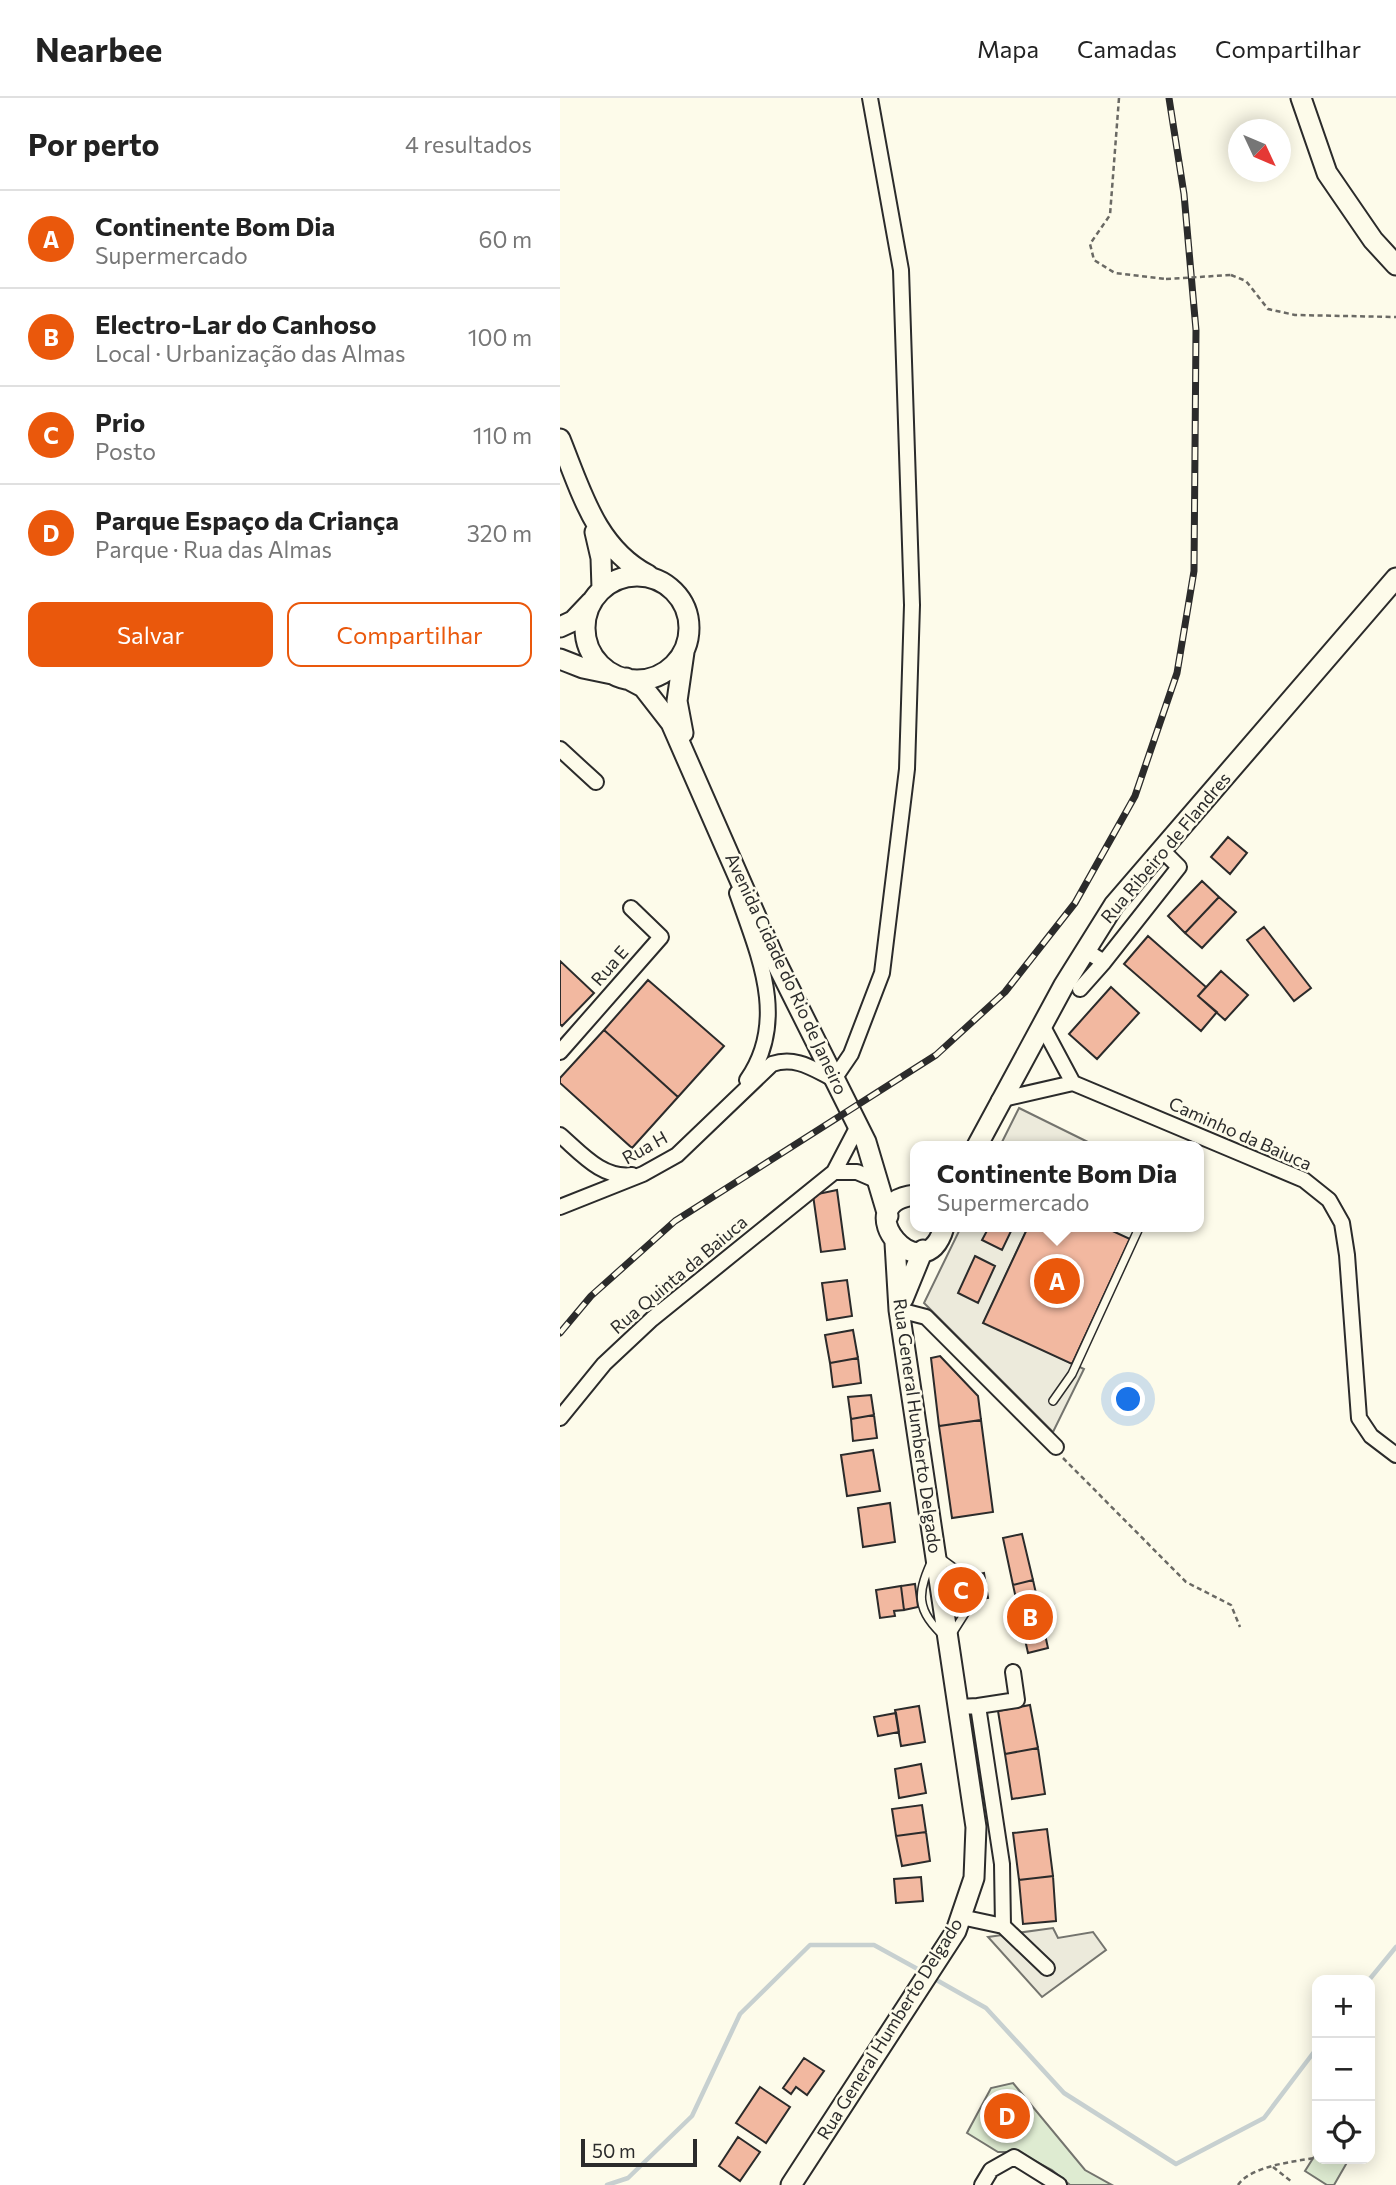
<!DOCTYPE html>
<html lang="pt">
<head>
<meta charset="utf-8">
<style>
  body { margin:0; font-family:Commissioner,sans-serif; background:#f2f2f2; color:#222 }
  .controls { position:absolute; right:21px; bottom:21px; display:grid; overflow:hidden; border-radius:14px; box-shadow:0 4px 18px #0003 }
  .controls button { width:63px; height:63px; display:grid; place-items:center; padding:0; border:0; border-bottom:2px solid #e0e0e0; background:#fff; color:#222; font:35px sans-serif }
  .compass { position:absolute; left:668px; top:21px; width:63px; height:63px; border-radius:50%; background:#fff; box-shadow:0 4px 18px #0003; rotate:134deg }
  .scale { position:absolute; left:21px; bottom:18px; width:116px; box-sizing:border-box; padding-left:7px; border:4px solid #2b2b2b; border-top:0; font-size:19px; line-height:24px; white-space:nowrap; color:#2b2b2b; -webkit-text-stroke:5px #fdfbea; paint-order:stroke }
  .you { position:absolute; left:569px; top:1302px; width:24px; height:24px; margin:-18px; border:5px solid #fff; border-radius:50%; background:#1a73e8; box-shadow:0 0 0 10px #1a73e833 }
  .badge { display:grid; place-items:center; width:46px; height:46px; border-radius:50%; background:#ea580c; color:#fff; font-size:23px; font-weight:700 }
  .pin { position:absolute; translate:-50% -50%; border:4px solid #fff; box-shadow:0 2px 7px #0006 }
  .popup { position:absolute; left:350px; top:1043px; width:294px; height:91px; box-sizing:border-box; display:grid; place-content:center; border-radius:14px; background:#fff; filter:drop-shadow(0 2px 5px #0005); font-size:23px; white-space:nowrap; color:#767676 }
  .popup b { font-size:26px; color:#222 }
  .popup::after { content:''; position:absolute; left:50%; top:100%; margin-left:-14px; border:14px solid transparent; border-top-color:#fff }
  .list { margin:0; padding:0; list-style:none }
  h2 { display:flex; justify-content:space-between; align-items:center; height:91px; margin:0; padding:0 28px; font-size:30px }
  h2 small { font-size:23px; font-weight:400; color:#767676 }
  .list li { display:grid; grid-template-columns:46px 1fr auto; gap:21px; align-items:center; box-sizing:border-box; height:98px; padding:0 28px; border-top:2px solid #e0e0e0 }
  .list b { display:block; font-size:26px; white-space:nowrap }
  .list p { margin:0; font-size:23px; white-space:nowrap; color:#767676 }
  .list em { font-size:23px; font-style:normal; color:#767676 }
  .actions { display:flex; gap:14px; padding:21px 28px }
  .actions a { flex:1; padding:16px 0; border:2px solid #ea580c; border-radius:14px; text-align:center; font-size:24px; color:#ea580c }
  .actions .main { background:#ea580c; color:#fff }
  .icon { flex:none; width:38px; height:38px; fill:none; stroke:currentColor; stroke-width:2; stroke-linecap:round; stroke-linejoin:round }
  .map { position:relative; flex:none; width:836px; height:2087px; overflow:hidden }
  header { display:flex; align-items:center; gap:42px; box-sizing:border-box; height:98px; padding:0 35px; background:#fff; border-bottom:2px solid #e0e0e0 }
  header strong { font-size:33px }
  nav { display:flex; gap:38px; margin-inline-start:auto; font-size:24px }
  main { display:flex }
  aside { flex:1; background:#fff }
  .map>svg:first-child { display:block }
</style>
</head>
<body>
<header>
<strong>Nearbee</strong>
<nav><a>Mapa</a><a>Camadas</a><a>Compartilhar</a></nav>
</header>
<main>
<aside>
<h2>Por perto<small>4 resultados</small></h2>
<ul class="list">
<li><span class="badge">A</span><div><b>Continente Bom Dia</b><p>Supermercado</p></div><em>60 m</em></li>
<li><span class="badge">B</span><div><b>Electro-Lar do Canhoso</b><p>Local · Urbanização das Almas</p></div><em>100 m</em></li>
<li><span class="badge">C</span><div><b>Prio</b><p>Posto</p></div><em>110 m</em></li>
<li><span class="badge">D</span><div><b>Parque Espaço da Criança</b><p>Parque · Rua das Almas</p></div><em>320 m</em></li>
</ul>
<div class="actions"><a class="main">Salvar</a><a>Compartilhar</a></div>
</aside>
<div class="map">
<svg width="836" height="2087" viewBox="0 0 836 2087">
  <rect width="100%" height="100%" fill="#fdfbea"/>
  <path fill="#deebd1" stroke="#74746e" stroke-width="2" d="M453 1985 525 2072 552 2087H510L492 2072 458 2054H438L407 2035 431 1990Z
    M757 2054V2061H789L774 2087H767L745 2073Z"/>
  <path fill="#eceadb" stroke="#74746e" stroke-width="2" d="M459 1010 536 1048H440Z
    M401 1129H468L424 1224 524 1271 493 1334 364 1205Z
    M493 1830 498 1840 533 1834 546 1852 482 1899 428 1839Z"/>
  <g fill="none" stroke-linecap="round" stroke-linejoin="round">
    <path stroke="#c7d0d0" stroke-width="4.5" d="M373 1880 426 1910 504 1995 616 2066 704 2020 757 1950
      M809 1882 836 1849
      M47 2087 68 2080 132 2018 180 1916 250 1847H314L363 1874"/>
  </g>
  <path fill="#f2b8a0" stroke="#2b2b2b" stroke-width="2" d="M668 739 687 755 670 776 651 759Z
    M642 783 659 799 625 835 608 818Z
    M659 799 676 814 642 850 625 835Z
    M704 829 751 890 734 903 687 842Z
    M588 838 646 889 638 898 657 914 641 933 564 866Z
    M0 863 34 895 2 928 0 926Z
    M661 873 688 897 665 922 638 898Z
    M88 882 164 948 118 999 44 932Z
    M551 889 579 915 537 961 509 936Z
    M44 932 118 999 72 1050 0 985V980Z
    M277 1092 285 1151 261 1154 253 1097Z
    M429 1129H453L442 1152 422 1142Z
    M468 1129H544L570 1141 512 1266 423 1225Z
    M415 1158 435 1168 418 1205 398 1195Z
    M287 1182 292 1218 267 1222 262 1185Z
    M293 1232 298 1260 270 1265 265 1237Z
    M380 1258 418 1298 421 1322 379 1328 371 1260Z
    M298 1260 301 1285 273 1289 270 1265Z
    M311 1297 314 1317 291 1321 288 1299Z
    M314 1317 317 1340 293 1343 291 1321Z
    M421 1322 433 1414 392 1420 379 1328Z
    M313 1352 320 1393 287 1398 281 1357Z
    M330 1405 335 1444 303 1449 298 1410Z
    M462 1436 473 1482 453 1487 443 1440Z
    M424 1475 428 1500 414 1502 410 1478Z
    M410 1478 414 1502 393 1505 390 1481Z
    M473 1482 488 1550 468 1555 453 1487Z
    M355 1486 358 1509 344 1512 341 1488Z
    M341 1488 344 1512 334 1513 335 1518 320 1520 316 1492Z
    M470 1607 478 1650 445 1656 438 1613Z
    M359 1608 365 1644 341 1648 335 1612Z
    M336 1615 339 1634 318 1638 314 1619Z
    M478 1650 485 1696 452 1701 445 1656Z
    M361 1666 366 1695 339 1700 335 1671Z
    M362 1707 366 1734 336 1738 332 1711Z
    M487 1731 493 1778 459 1782 453 1735Z
    M366 1734 370 1763 342 1768 336 1738Z
    M493 1778 496 1823 463 1826 459 1782Z
    M361 1779 363 1803 336 1805 334 1781Z
    M244 1960 264 1973 247 1997 236 1989 231 1996 223 1990Z
    M200 1989 230 2009 206 2045 176 2025Z
    M178 2039 200 2054 180 2083 159 2068Z"/>
  <g fill="none" stroke-linecap="round" stroke-linejoin="round">
    <g stroke="#2b2b2b" stroke-width="10">
      <path id="lane" d="M493 1303 512 1276 579 1130
        M375 1456 401 1475 407 1512 388 1542C354 1511 356 1496 375 1456Z"/>
    </g>
    <g stroke="#2b2b2b" stroke-width="18">
      <path id="street" d="M0 651 36 684
        M177 795C198 856 229 922 187 982
        M526 853 544 864 619 769 602 752
        M520 891 544 864
        M482 927 513 985
        M0 954 101 839 71 810
        M439 1002 513 985 744 1082 769 1102 782 1125 787 1157 799 1320 811 1338 836 1357
        M0 1037C21 1055 42 1081 72 1077
        M274 1074H297L318 1083
        M0 1109 83 1076 117 1057 212 966C236 958 253 971 274 981L291 956 322 875 347 671 352 507 341 172 310 0
        M339 1212 366 1219 496 1349
        M0 1320 44 1266 92 1221 274 1074 298 1028
        M418 1608 457 1602 453 1574
        M399 1609 418 1608 442 1766 443 1828 487 1870
        M401 1819 443 1828
        M422 2087 431 2072 454 2059 499 2087"/>
    </g>
    <g stroke="#2b2b2b" stroke-width="23">
      <path id="secondary" d="M741 0 767 75 813 142 836 167
        M0 341C21 393 36 450 88 477
        M35 434 41 460 42 491
        M25 530a52 52 0 1 1 104 0a52 52 0 1 1-104 0Z
        M0 529 13 523 31 504
        M0 561 23 570 52 576
        M66 580 83 589 111 625 215 862 306 1044 328 1118
        M123 635 117 603 124 554
        M417 1048 504 887 554 807 836 480
        M355 1097C284 1105 364 1199 384 1129
        M343 1201 363 1152
        M231 2087 396 1833 414 1780 416 1729 339 1212 335 1145"/>
    </g>
    <path stroke="#6a6964" stroke-width="2.5" stroke-dasharray="5 3.5" stroke-linecap="butt" d="M559 0 550 117 530 146 534 162 555 175 606 181
      M671 177 686 183 708 211 735 217 836 219
      M503 1360 626 1484 671 1507 680 1529
      M713 2069 732 2084
      M678 2087C691 2068 732 2064 754 2060"/>
    <use href="#lane" stroke="#fdfbea" stroke-width="7"/>
    <use href="#street" stroke="#fdfbea" stroke-width="14"/>
    <use href="#secondary" stroke="#fdfbea" stroke-width="19"/>
    <g stroke="#2b2b2b" stroke-width="7">
      <path id="rail" d="M0 1235 31 1198 115 1123 376 957 445 894 515 805 575 698 617 575 634 473 636 232 624 96 609 0"/>
    </g>
    <use href="#rail" stroke="#fdfbea" stroke-width="4.5" stroke-dasharray="13" stroke-linecap="butt"/>
    <path stroke="#6a6964" stroke-width="2.5" stroke-dasharray="5 3.5" stroke-linecap="butt" d="M606 181 671 177"/>
  </g>
  <g text-anchor="middle" stroke-width="5" stroke-linejoin="round" paint-order="stroke">
    <g font-size="18" fill="#2b2b2b" stroke="#fdfbea">
      <text transform="translate(606 750) rotate(-50)" y="6">Rua Ribeiro de Flandres</text>
      <text transform="translate(50 868) rotate(-49)" y="6">Rua E</text>
      <text transform="translate(226 876) rotate(65)" y="6">Avenida Cidade do Rio de Janeiro</text>
      <text transform="translate(680 1036) rotate(24)" y="6">Caminho da Baiuca</text>
      <text transform="translate(85 1050) rotate(-29)" y="6">Rua H</text>
      <text transform="translate(119 1177) rotate(-40)" y="6">Rua Quinta da Baiuca</text>
      <text transform="translate(357 1328) rotate(82)" y="6">Rua General Humberto Delgado</text>
      <text transform="translate(330 1931) rotate(-58)" y="6">Rua General Humberto Delgado</text>
    </g>
  </g>
</svg>
<div class="controls">
<button>+</button>
<button>−</button>
<button><svg class="icon" aria-label="locate" viewBox="0 0 24 24"><circle cx="12" cy="12" r="6"/><path d="M12 2v4M12 18v4M2 12h4M18 12h4"/></svg></button>
</div>
<svg class="compass" viewBox="-18 -18 36 36"><path d="M0-13l5 13h-10z" fill="#e53935"/><path d="M0 13l5-13h-10z" fill="#767676"/></svg>
<div class="scale">50 m</div>
<div class="you"></div>
<div class="pin badge" style="left:497px;top:1183px">A</div>
<div class="popup"><b>Continente Bom Dia</b>Supermercado</div>
<div class="pin badge" style="left:470px;top:1519px">B</div>
<div class="pin badge" style="left:401px;top:1492px">C</div>
<div class="pin badge" style="left:447px;top:2018px">D</div>
</div>
</main>
</body>
</html>
